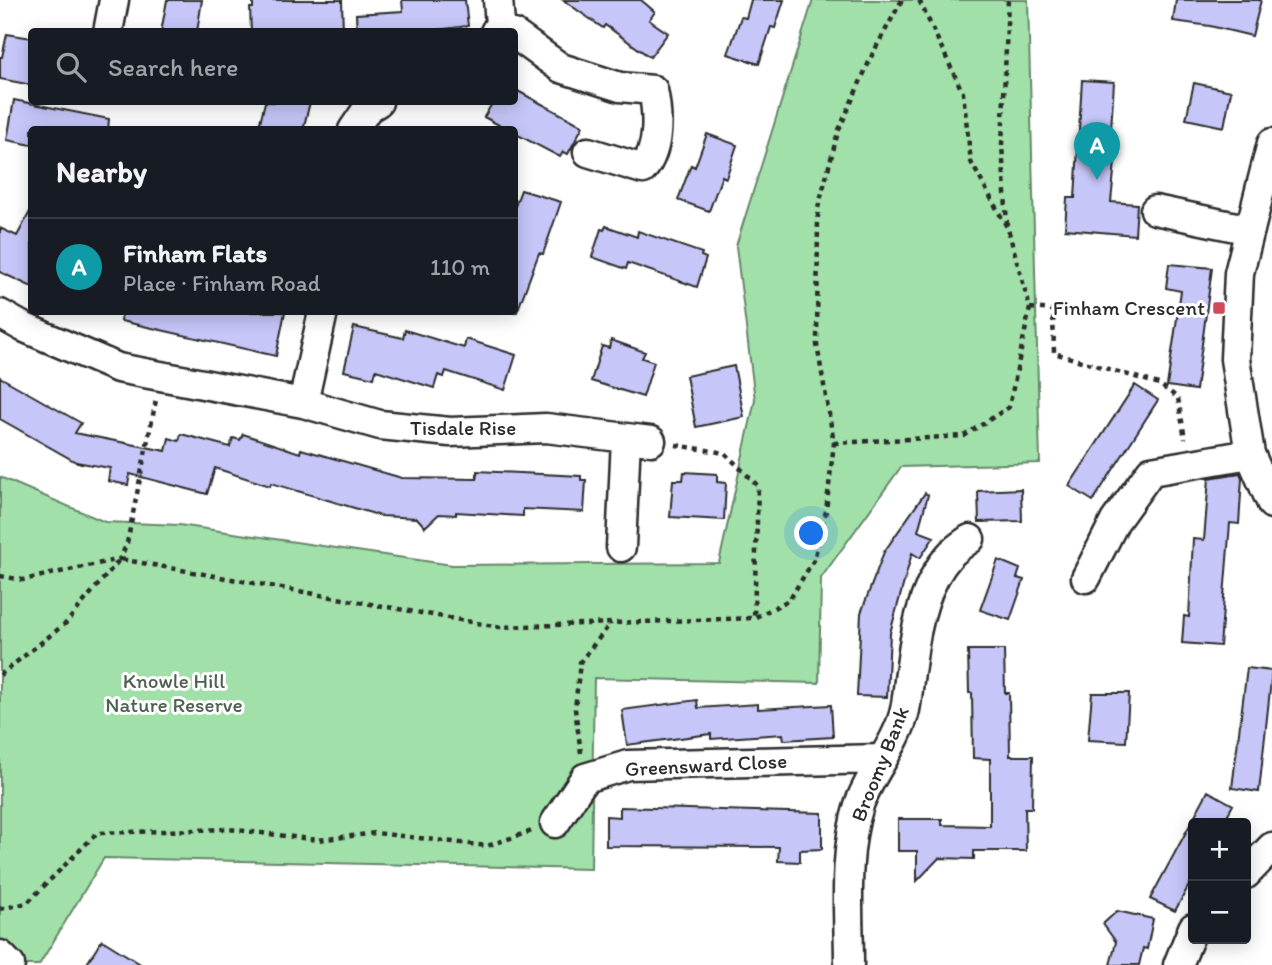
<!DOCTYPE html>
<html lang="en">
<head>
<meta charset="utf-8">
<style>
  body { margin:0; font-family:Itim,sans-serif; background:#242831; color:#f1f3f6 }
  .controls { position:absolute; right:21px; bottom:21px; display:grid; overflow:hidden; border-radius:7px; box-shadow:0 4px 18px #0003 }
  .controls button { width:63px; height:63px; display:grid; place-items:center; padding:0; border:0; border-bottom:2px solid #363941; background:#171b24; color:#f1f3f6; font:35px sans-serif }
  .you { position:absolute; left:812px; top:534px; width:24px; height:24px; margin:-18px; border:5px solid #fff; border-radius:50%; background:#1a73e8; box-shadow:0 0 0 10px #1a73e833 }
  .badge { display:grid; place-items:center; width:46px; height:46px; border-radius:50%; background:#7c3aed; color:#fff; font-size:23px; font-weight:700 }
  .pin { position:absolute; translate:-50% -58px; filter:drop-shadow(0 2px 4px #0008) }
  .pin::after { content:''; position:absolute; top:37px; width:24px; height:21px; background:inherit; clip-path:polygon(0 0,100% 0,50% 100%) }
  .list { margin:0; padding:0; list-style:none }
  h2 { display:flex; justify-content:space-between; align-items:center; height:91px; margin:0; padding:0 28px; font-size:30px }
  h2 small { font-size:23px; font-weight:400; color:#9ea1a6 }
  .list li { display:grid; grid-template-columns:46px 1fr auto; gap:21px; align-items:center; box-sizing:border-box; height:98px; padding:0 28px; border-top:2px solid #363941 }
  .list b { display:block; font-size:26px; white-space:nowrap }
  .list p { margin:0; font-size:23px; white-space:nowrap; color:#9ea1a6 }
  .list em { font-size:23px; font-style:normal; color:#9ea1a6 }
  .icon { flex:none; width:38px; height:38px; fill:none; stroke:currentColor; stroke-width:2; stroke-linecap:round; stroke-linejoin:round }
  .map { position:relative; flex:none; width:1272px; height:965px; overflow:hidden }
  .search { position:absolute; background:#171b24; box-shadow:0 4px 18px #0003; left:28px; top:28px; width:490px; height:77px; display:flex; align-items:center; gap:18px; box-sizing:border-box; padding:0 24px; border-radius:7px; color:#9ea1a6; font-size:26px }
  .panel { position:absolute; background:#171b24; box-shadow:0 4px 18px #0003; left:28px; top:126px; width:490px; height:189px; border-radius:7px }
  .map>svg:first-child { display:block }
</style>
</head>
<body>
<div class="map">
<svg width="1272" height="965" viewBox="0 0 1272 965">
  <rect width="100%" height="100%" fill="#fff"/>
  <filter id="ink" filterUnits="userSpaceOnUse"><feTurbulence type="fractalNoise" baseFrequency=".0143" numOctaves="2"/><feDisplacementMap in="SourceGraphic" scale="14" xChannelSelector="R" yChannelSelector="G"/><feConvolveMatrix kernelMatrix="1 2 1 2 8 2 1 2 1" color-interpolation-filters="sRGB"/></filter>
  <g filter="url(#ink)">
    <path fill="#a1e1a9" stroke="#66866a" stroke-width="2" d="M813 0H1028L1040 463 901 467 821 578 819 683 594 678 591 869 104 858 39 965H13L0 951V477L105 522 179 525 452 565 719 563 755 400 736 246Z"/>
    <path fill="#c6c6f9" stroke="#2b2b2b" stroke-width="2" d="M167 0H202L197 32H161Z
      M253 0H342L343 32H251L250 8H253Z
      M402 0H465L468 26 421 32H357L356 14 403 11Z
      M563 0H641L655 12 649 20 668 33 650 57 605 25 603 28Z
      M751 0H784L775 28 771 27 759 64 728 54 741 17 746 18Z
      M1176 0H1261L1252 36 1210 26 1173 21Z
      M7 34 32 38V85L0 79V57H2Z
      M1082 80 1114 82 1109 161 1115 162 1111 202 1137 204 1135 235 1065 229 1067 198H1075Z
      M1194 83 1231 91 1224 127 1186 119Z
      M514 89 583 126 568 154 563 152 560 157 514 133V130H508L484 117 493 102H514Z
      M14 100 109 119 108 130H32V145L7 140Z
      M265 102H310L303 130H258Z
      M707 134 737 145 726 178 722 176 709 211 678 200 691 165 695 167Z
      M521 190 561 202 543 254 539 253 517 312H514V209Z
      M32 208V287L0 272V228L17 236Z
      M606 226 637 237 638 231 702 253 701 256 706 258 697 287 628 263 626 269 592 257 601 229 604 230Z
      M1169 264 1212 268 1196 390 1167 386 1181 291 1166 288Z
      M122 312H285L276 356 121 321Z
      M354 327 403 338 405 330 464 348 466 339 516 355 505 390 446 371 444 377 438 375 434 388 376 370 374 378 344 371Z
      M611 340 645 352 642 358 654 362 643 397 591 381 602 346 609 348Z
      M734 366 744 417 696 427 686 376Z
      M0 377 81 423 75 433 166 451 169 438 179 441 181 434 230 447 233 438 240 440 243 434 300 453 301 449 402 478 477 479V471L581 476V480H586L584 512 523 509V516L456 512V515L439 514 425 527 417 518 381 516 271 483 270 486 215 468 207 494 130 474 128 485 108 481 110 468 76 462 0 419Z
      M1135 385 1158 400 1093 501 1069 486Z
      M684 472 717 474V482L726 483 724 520 670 517 673 480H683Z
      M1240 473 1242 478 1239 524 1230 523 1220 646 1182 643 1184 616 1189 617 1193 539 1204 540 1209 478Z
      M1021 489 1022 521 979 522 978 491Z
      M925 493 928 495 918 531 934 537 920 558 912 553 890 633 887 697 857 696 861 613 884 552Z
      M998 560 1020 569 1017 578 1024 580 1010 620 980 610Z
      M968 650H1004L1005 693H1009L1010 756H1033L1032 808H1025L1026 851H974V859L939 858 917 881V851H898V819H942V825L990 826V759L973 758 972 693H969Z
      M1247 668 1272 671 1259 792 1232 788Z
      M1092 693H1129L1126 742 1088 740Z
      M697 700 698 708 758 704V709L831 705 833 737 784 740 783 734 711 739V734L627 745 622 710Z
      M1208 791 1233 805 1223 823H1193V878L1175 911 1150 899Z
      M620 807 822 813V849L800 850V862L778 861 779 847 606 846V816L620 817Z
      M1117 911 1153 919 1147 949 1143 948 1139 965H1110L1116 942 1103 924Z
      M102 940 142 965H86Z"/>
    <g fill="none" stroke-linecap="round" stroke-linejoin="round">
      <g stroke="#2b2b2b" stroke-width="33">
        <path id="minor" d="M108 32 114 0
          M495 32 500 24 498 0
          M514 34 561 68 620 87 653 90C658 114 660 148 643 169L588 152
          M353 130 368 108 378 102
          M1272 143 1239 273 1235 359 1250 454 1272 504
          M1155 210 1250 230
          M0 314 23 327 118 368 303 403 380 425 450 432 546 428 651 441
          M303 403 323 312
          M621 547 626 438
          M1086 578 1115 521 1151 471 1250 454
          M555 823 585 778 628 765 881 759
          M1246 874 1272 847
          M0 955 10 965
          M849 965C849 912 843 856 859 805 870 773 895 747 904 714 908 699 908 682 911 666 915 630 924 584 949 556 955 549 963 544 970 539
          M1178 965 1193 928"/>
      </g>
      <path stroke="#2b2b2b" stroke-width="4.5" stroke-dasharray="5 5" stroke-linecap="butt" d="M1007 225 1002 145 1008 0
        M1030 308 1053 310 1054 353 1159 384 1178 398 1185 439
        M834 443 964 436 1009 407 1030 308 1008 229 971 162 963 93 919 0
        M676 445 725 453 758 486 754 618
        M0 576 23 580 120 559 127 543 156 400
        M0 675 66 623 120 559 499 627 754 618 789 600 814 560 826 511 834 443 817 345 818 208 838 132 873 53 902 0
        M581 753 575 709 580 662 611 623
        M0 909 27 903 97 833 229 829 318 840 376 833 487 846 532 831"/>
      <use href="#minor" stroke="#fff" stroke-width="28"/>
    </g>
  </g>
  <rect fill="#d1495b" stroke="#fff" stroke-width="2.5" x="1212" y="301" width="14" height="14" rx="3.5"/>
  <g text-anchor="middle" stroke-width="6" stroke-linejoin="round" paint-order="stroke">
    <g font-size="21" fill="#2b2b2b" stroke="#fff" text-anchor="end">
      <text x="1205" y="315">Finham Crescent</text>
    </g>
    <g font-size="21" fill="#2b2b2b" stroke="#fff">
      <text x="463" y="435">Tisdale Rise</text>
      <text transform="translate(880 764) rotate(-68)" y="7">Broomy Bank</text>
      <text transform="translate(706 765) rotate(-3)" y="7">Greensward Close</text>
    </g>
    <g font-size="21" fill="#4e6251" stroke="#fff">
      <text x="174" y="688">Knowle Hill<tspan x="174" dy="24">Nature Reserve</tspan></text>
    </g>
  </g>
</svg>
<div class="controls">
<button>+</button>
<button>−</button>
</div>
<div class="you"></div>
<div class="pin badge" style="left:1097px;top:180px;background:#0f9aa8">A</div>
<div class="search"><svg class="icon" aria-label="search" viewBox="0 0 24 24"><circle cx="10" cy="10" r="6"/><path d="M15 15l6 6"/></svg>Search here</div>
<section class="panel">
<h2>Nearby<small></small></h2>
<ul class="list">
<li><span class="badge" style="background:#0f9aa8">A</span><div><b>Finham Flats</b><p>Place · Finham Road</p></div><em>110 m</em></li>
</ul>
</section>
</div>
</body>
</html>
